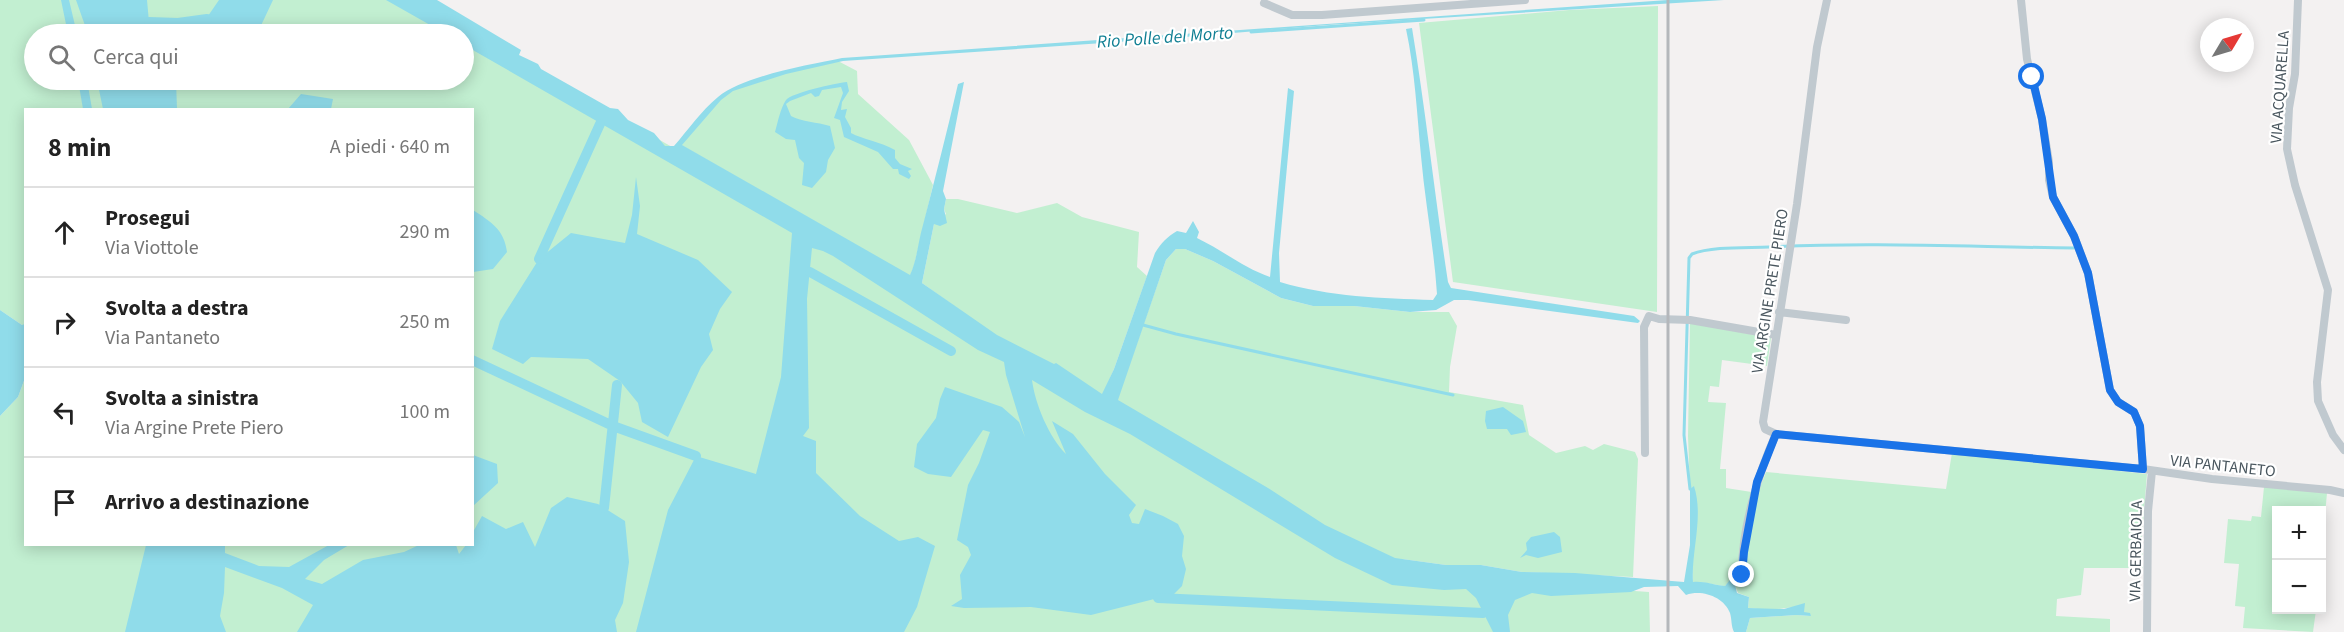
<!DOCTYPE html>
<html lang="it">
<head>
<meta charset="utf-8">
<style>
  body { margin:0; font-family:"Source Sans 3",sans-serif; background:#f6f6f6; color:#222 }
  .controls { position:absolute; right:18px; bottom:18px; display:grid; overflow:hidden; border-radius:0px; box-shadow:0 3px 15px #0003 }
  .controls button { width:54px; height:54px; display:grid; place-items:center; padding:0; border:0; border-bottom:2px solid #e0e0e0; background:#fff; color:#222; font:30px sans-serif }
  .compass { position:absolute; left:2200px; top:18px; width:54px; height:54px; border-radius:50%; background:#fff; box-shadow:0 3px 15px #0003; rotate:52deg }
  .stop { position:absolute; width:18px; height:18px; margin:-14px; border:4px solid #1a73e8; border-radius:50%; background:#fff }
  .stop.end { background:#1a73e8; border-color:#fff; box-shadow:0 2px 6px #0008 }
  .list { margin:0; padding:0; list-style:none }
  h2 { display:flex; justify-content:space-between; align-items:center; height:78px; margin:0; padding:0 24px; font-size:26px }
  h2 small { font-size:20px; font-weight:400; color:#767676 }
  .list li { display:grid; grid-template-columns:39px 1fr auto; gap:18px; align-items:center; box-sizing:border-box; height:90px; padding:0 24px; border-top:2px solid #e0e0e0 }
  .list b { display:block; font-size:22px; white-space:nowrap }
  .list p { margin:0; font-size:20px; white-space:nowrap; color:#767676 }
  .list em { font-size:20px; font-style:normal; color:#767676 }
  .icon { flex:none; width:33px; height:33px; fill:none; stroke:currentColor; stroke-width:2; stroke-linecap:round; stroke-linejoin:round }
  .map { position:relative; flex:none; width:2344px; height:632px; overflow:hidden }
  .search { position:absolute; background:#fff; box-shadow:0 3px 15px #0003; left:24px; top:24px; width:450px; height:66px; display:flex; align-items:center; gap:15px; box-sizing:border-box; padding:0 21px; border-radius:33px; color:#767676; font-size:22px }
  .panel { position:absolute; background:#fff; box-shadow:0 3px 15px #0003; left:24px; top:108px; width:450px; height:438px; border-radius:0px }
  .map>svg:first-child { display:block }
</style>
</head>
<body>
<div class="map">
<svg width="2344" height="632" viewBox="0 0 2344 632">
  <rect width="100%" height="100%" fill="#f3f1f1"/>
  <path fill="#c2efd1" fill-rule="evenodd" d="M0 0H422L477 36 964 313 922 283 934 224 946 214 944 209 946 199H958L1017 213 1057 203 1082 217 1139 232 1137 267 1147 276 1114 369 1103 394 1117 400 1166 260 1176 249H1185L1213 261 1281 298 1313 306H1354L1410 312H1449L1457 326 1450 367 1449 392 1523 405 1529 435 1556 453 1585 446 1593 450 1604 444 1635 452 1638 459 1633 577 1522 572 1481 565H1446L1402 559 1432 577 1649 592 1650 632H0V416L18 397 25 378 26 544H472V110H26L25 333 22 325 0 310ZM34 34H464V80H34Z
    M1658 6 1657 312 1453 282 1419 23 1569 10Z
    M838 61 857 71 858 94 909 140 933 185 914 266 910 276 681 145 727 92 774 74Z
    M1690 323 1771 338 1767 366 1722 360 1719 387 1710 386 1708 402 1726 403 1720 469H1726V488L1758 493 1766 472 1946 489 1952 453 2147 474 2142 536 2143 568H2084L2081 595 2057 599 2056 616 2110 619V632H1746L1750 618 1796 615 1811 616 1804 612 1803 606 1769 610 1748 608 1749 597 1738 593 1732 578 1725 586C1713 585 1705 581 1693 583L1692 561 1697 513 1694 487 1690 489 1688 436Z
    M2264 487 2327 493 2322 547V510H2276V610H2316L2313 632 2243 628 2245 607 2235 606 2239 564 2224 563 2228 519 2251 521 2252 516 2261 517Z"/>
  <path fill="#90dcea" d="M61 0H69L77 34H68Z
    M76 0H147L149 22 152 34H88Z
    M219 0H273L257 34H199V29Z
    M386 0H437L521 50 519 55 538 64 541 69 610 108 618 109 628 120 654 133 665 146H674C688 130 701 111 718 97 743 76 808 65 842 58L1668 0H1724L1327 25 1161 39 843 61 786 74 733 91 721 100 682 145 910 275C917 260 918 242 923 225 935 178 947 132 958 84L964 82 943 191 946 199 944 209 947 223 940 226 934 224 922 283 997 335 1054 364 1056 363 1102 394 1114 369 1155 253C1161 243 1167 237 1177 231L1186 233 1193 221 1199 232 1197 238C1222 250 1244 268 1270 277L1288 88 1294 91 1279 253 1280 282C1330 297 1381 298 1433 300L1437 294C1434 248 1425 202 1421 156 1417 114 1415 71 1406 29L1412 28C1426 113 1435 198 1448 282L1451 288 1634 316 1640 321 1638 323 1468 300H1454L1436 310 1410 312 1354 306H1313L1281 298 1213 261 1185 249H1176L1166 260 1118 400 1268 488 1325 525 1395 558 1446 565H1481L1522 572 1575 573 1684 582 1690 545V489L1694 486C1704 517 1691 551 1693 582 1705 581 1713 585 1725 586L1733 576 1737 593 1749 597 1748 608 1784 609 1805 603 1804 612 1810 613 1811 616 1796 615 1750 618 1746 632H1734C1731 626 1732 620 1730 613 1724 597 1702 589 1686 595L1678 586 1644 587 1631 592 1551 596 1532 593 1515 600 1508 615 1510 632H1493L1476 598 1466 589 1444 590 1392 585 1335 558 1130 434 1085 412 1032 380C1035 404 1049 437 1066 454L1052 421 1073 434 1105 474 1136 505 1129 515 1132 523 1139 524 1145 509 1163 516 1178 524 1184 536 1182 556 1186 569 1182 586 1174 594 1091 615 1031 607 964 608 951 606 962 599 960 575 971 555 968 547 957 540 968 485 979 463 990 432 983 430 951 477 928 474 914 467 917 444 936 418 940 399 945 387 1002 407 1019 422 1025 437 1006 375 1004 362 978 350 833 256 823 251 812 248 807 299 809 428 803 436 816 441V473L860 516 899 541 918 537 935 546 917 607 904 632H636L668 510 696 456 756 474 781 377 792 233 464 45V34H446Z
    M78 80H87L92 109H83Z
    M97 80H176L177 109H103Z
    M847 82 849 91 842 102 841 110 847 109 845 117 851 128V133C862 139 881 142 895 150V158L900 164 912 169 908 171 911 176 909 179 899 174 898 169H893L878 152 844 137 840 120 834 118 843 93 841 87 822 90 819 96 815 97 811 93 790 101 786 104 791 116C802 122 817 122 830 126L835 148 828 160 826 172 812 188 802 185 804 163 799 158 795 140 786 139 775 132C778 122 780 109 786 100 791 93 836 83 847 82Z
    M301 94 333 99 331 109H288Z
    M636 177 640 206 637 234 698 260 732 292 720 309 709 334 713 350 701 367 668 437 642 422 638 403 620 381 588 359 531 357 523 364 492 349 500 321 539 259 571 233 625 243 632 215Z
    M473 210C491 222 504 229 507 252L493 269 473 272Z
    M0 310 22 325 25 324V378L18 397 0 416Z
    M1503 407 1523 421 1526 432 1511 435 1507 429H1487L1485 421 1486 411Z
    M473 455 497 464 498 483 473 506Z
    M567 497 598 504 625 521 629 562 623 603 615 620 617 632H297L313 605 282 588 225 567 224 593 220 616 226 632H125L146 545H225V553L259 566 289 567 329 545H349L324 560 305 579 322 584 363 560 404 552 419 545H456L459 554 466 545 472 544 473 532 482 516 506 529 523 522 535 547 551 508Z
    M1554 532 1560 537 1562 552 1538 558 1526 555 1520 558 1527 550 1526 543 1531 537Z"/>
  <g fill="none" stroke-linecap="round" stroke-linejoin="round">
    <path stroke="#90dcea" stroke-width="3" d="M1251 32 1424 20
      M1143 325 1176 334 1453 395
      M1690 489 1684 435 1689 258 1692 254C1712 246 1747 248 1769 247 1871 242 1973 247 2075 248"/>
    <path stroke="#90dcea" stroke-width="10" d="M149 22 178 23 207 19
      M539 259 600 124
      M810 272 951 351
      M472 360 613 426 696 456
      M604 508 617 385
      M1158 598 1483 613"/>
    <path stroke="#c0c9cf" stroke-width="8" d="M2021 0 2027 59 2042 119 2049 162V180L2053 197 2074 236 2088 273 2110 390 2118 402 2134 412 2140 426 2143 469
      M2298 0 2295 74 2289 108 2287 149 2295 185 2328 290 2317 382 2318 401 2333 435 2344 450
      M1264 3 1292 15H1322L1525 0
      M1779 312 1846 320
      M1776 434 2143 469 2212 479 2330 490 2344 493
      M1645 453 1644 327 1649 316 1659 319 1690 320 1776 335
      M1742 575C1741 531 1758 474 1776 434L1765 429 1763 422 1797 204 1817 47 1827 0
      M2147 632 2148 511 2152 471"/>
    <path stroke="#b4b7bb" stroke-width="3" d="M1668 632V0"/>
  </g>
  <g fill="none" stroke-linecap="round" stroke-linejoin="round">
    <path stroke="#1a73e8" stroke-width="8" d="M1742 575 1744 552 1757 482 1776 434 2143 469 2140 426 2134 412 2118 402 2110 390 2088 273 2074 236 2053 197 2042 119 2032 77"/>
  </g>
  <g text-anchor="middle" stroke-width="4.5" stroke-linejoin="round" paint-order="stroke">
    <g font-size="16" fill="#49565e" stroke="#fff">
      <text transform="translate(2279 87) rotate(-86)" y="6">VIA ACQUARELLA</text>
      <text transform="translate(1769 291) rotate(-81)" y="6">VIA ARGINE PRETE PIERO</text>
      <text transform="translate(2223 465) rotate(6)" y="6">VIA PANTANETO</text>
      <text transform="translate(2135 551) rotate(-89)" y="6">VIA GERBAIOLA</text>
    </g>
    <g font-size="18" font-style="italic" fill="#107f93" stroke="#fff">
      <text transform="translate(1165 37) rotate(-4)" y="6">Rio Polle del Morto</text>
    </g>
  </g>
</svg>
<div class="controls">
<button>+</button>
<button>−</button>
</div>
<svg class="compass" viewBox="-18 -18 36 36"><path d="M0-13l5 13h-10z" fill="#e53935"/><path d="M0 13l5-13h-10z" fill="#767676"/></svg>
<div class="stop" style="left:2032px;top:77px"></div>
<div class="stop end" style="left:1742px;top:575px"></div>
<div class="search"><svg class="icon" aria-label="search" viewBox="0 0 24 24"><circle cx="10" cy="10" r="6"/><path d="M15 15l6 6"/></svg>Cerca qui</div>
<section class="panel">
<h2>8 min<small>A piedi · 640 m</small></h2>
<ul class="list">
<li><svg class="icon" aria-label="ahead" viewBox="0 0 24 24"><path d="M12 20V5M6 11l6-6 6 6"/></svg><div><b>Prosegui</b><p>Via Viottole</p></div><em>290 m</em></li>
<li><svg class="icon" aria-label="right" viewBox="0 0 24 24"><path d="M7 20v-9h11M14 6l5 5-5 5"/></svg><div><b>Svolta a destra</b><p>Via Pantaneto</p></div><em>250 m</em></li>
<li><svg class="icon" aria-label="left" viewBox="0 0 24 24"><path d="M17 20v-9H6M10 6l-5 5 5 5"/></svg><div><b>Svolta a sinistra</b><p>Via Argine Prete Piero</p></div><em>100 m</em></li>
<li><svg class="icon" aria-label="arrive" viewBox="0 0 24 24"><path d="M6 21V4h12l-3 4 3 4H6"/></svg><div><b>Arrivo a destinazione</b></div></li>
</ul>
</section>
</div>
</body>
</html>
